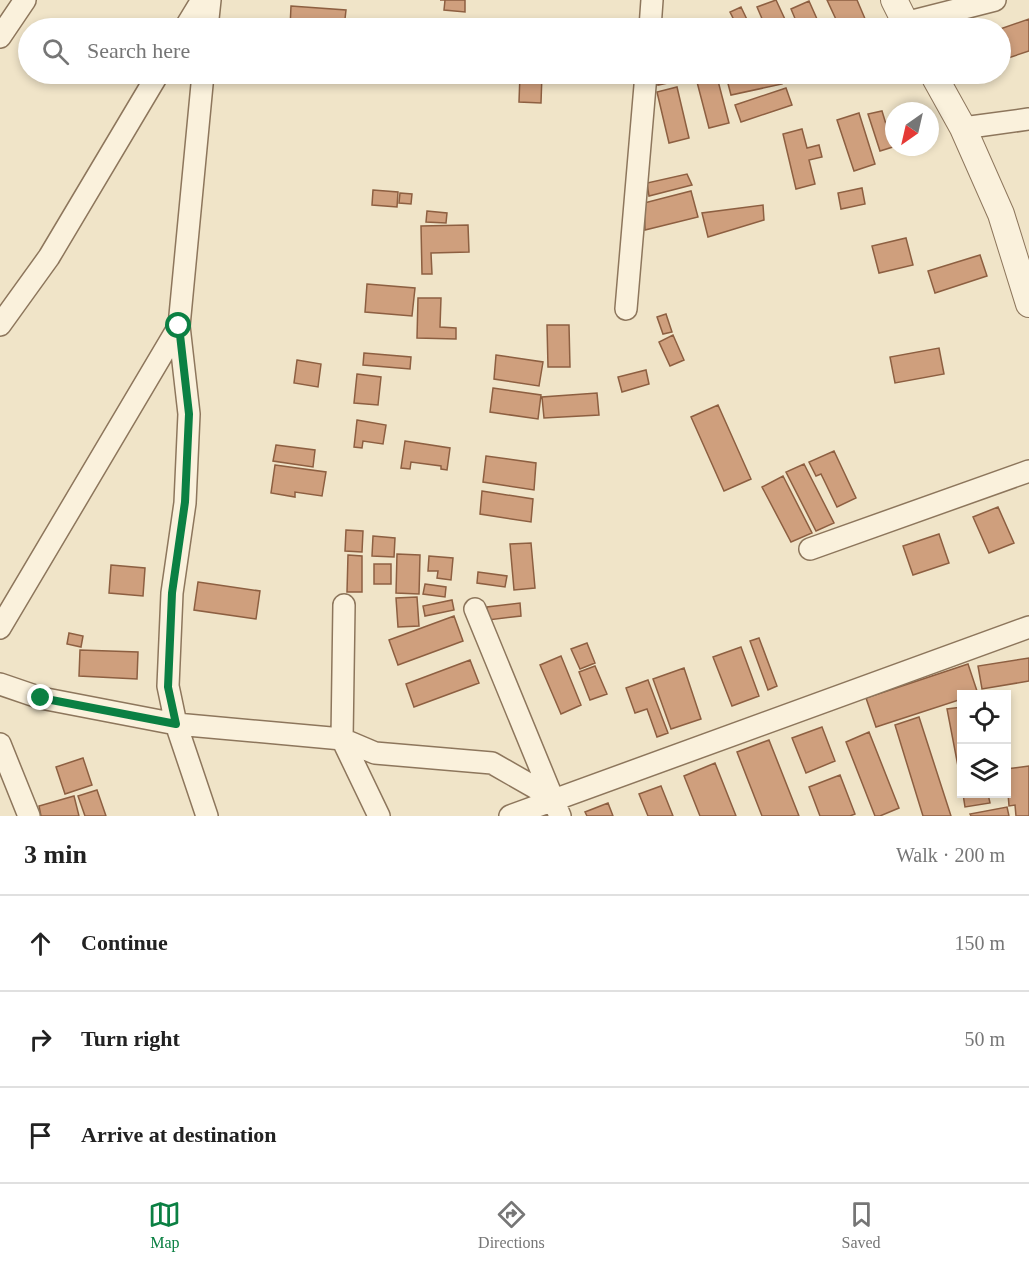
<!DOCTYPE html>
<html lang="en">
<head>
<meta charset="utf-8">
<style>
  body { margin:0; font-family:Georgia,serif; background:#f6f6f6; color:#222 }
  .controls { position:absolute; right:18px; bottom:18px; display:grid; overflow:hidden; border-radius:0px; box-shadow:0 3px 9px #0003 }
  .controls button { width:54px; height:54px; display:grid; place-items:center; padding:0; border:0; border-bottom:2px solid #e0e0e0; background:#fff; color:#222; font:30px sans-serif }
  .compass { position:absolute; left:885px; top:102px; width:54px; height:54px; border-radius:50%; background:#fff; box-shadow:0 3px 9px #0003; rotate:214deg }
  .stop { position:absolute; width:18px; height:18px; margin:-14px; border:4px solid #0b8043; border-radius:50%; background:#fff }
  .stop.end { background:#0b8043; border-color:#fff; box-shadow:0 2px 6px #0008 }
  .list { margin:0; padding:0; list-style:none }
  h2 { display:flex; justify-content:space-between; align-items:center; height:78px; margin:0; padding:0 24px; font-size:26px }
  h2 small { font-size:20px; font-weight:400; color:#767676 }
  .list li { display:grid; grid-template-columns:39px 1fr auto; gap:18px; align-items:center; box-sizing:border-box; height:96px; padding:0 24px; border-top:2px solid #e0e0e0 }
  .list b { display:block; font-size:22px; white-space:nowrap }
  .list em { font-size:20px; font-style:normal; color:#767676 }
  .icon { flex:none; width:33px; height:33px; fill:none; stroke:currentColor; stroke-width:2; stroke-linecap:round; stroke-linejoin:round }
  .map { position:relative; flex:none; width:1029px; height:816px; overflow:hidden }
  .search { position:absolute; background:#fff; box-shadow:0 3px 9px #0003; left:18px; right:18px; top:18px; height:66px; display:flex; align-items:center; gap:15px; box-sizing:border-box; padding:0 21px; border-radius:33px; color:#767676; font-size:22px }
  .sheet { height:366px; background:#fff }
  nav { display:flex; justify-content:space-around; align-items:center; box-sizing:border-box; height:84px; border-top:2px solid #e0e0e0; background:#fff; font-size:16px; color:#767676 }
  nav a { display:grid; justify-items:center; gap:3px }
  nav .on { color:#0b8043 }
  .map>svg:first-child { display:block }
</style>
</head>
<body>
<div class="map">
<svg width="1029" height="816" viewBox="0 0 1029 816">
  <rect width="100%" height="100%" fill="#f0e4c8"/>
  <path fill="#cf9f7d" stroke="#8d5f41" stroke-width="1.5" d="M440 0H465V12L444 10 445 0Z
    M776 0 789 28H766L757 7Z
    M827 0H857L866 21 850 28H840Z
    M809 1 821 28H799L791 9Z
    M291 6 346 10 344 28H290Z
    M741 7 751 28H738L730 12Z
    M1029 19V51L1005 59 1000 47V29Z
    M520 74H542L541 103 519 102Z
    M656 74H711L658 85Z
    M735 74H779L782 84 731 95 726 76Z
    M717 77 729 123 709 128 697 82Z
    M677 87 689 138 669 143 657 92Z
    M786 88 792 105 741 122 735 105Z
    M882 111 893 147 880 151 868 114Z
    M859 113 875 164 854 171 837 120Z
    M802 129 807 148 819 145 822 157 809 160 815 184 796 189 783 134Z
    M687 174 692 185 649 196 647 183Z
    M862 188 865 204 841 209 838 193Z
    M373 190 398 192 397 207 372 205Z
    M691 191 698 217 645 230 644 203Z
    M400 193 412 194 411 204 399 203Z
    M763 205 764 220 708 237 702 213Z
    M427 211 447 213 446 223 426 222Z
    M468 225 469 252 431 253 432 274H422L421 226Z
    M906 238 913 265 879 273 872 246Z
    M980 255 987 276 935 293 928 271Z
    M367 284 415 288 412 316 365 312Z
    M418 298H441L440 327 456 328V339L417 338Z
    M666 314 672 332 663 334 657 317Z
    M547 325H569L570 367H548Z
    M673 335 684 360 670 366 659 342Z
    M939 348 944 374 895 383 890 357Z
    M364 353 411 357 410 369 363 365Z
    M496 355 543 362 539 386 494 379Z
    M297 360 321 364 318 387 294 383Z
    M646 370 649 384 622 392 618 377Z
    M357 374 381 377 378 405 354 403Z
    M493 388 541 395 538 419 490 412Z
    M597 393 599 415 544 418 542 397Z
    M718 405 751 479 724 491 691 417Z
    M357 420 386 425 383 444 363 441 362 448 354 447Z
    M405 441 450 448 447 470 441 469V466L411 462 410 469 401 468Z
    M276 445 315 450 313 467 273 461Z
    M834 451 856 498 837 507 821 474 816 476 809 462Z
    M486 456 536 463 534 490 483 482Z
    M804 464 834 523 816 531 786 472Z
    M275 465 326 472 322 496 295 492V497L271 493Z
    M783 476 812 533 791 542 762 487Z
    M482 491 533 499 531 522 480 514Z
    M998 507 1014 543 989 553 973 517Z
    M346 530 363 531 362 552 345 551Z
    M939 534 949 563 913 575 903 546Z
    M373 536 395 538 394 557 372 556Z
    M531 543 535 588 514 590 510 544Z
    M397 554 420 555 419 594 396 593Z
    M348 555 362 556V592H347Z
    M429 556 453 558 451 580 437 578 438 571H428Z
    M374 564H391V584H374Z
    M111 565 145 568 143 596 109 593Z
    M478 572 507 576 505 587 477 583Z
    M198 582 260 591 256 619 194 610Z
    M425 584 446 587 445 597 423 594Z
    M417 597 419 626 398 627 396 598Z
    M452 600 454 610 425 616 423 606Z
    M520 603 521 616 488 620 487 607Z
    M454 616 463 641 398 665 389 640Z
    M69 633 83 636 81 647 67 644Z
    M759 638 777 686 768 690 750 641Z
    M587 643 595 663 580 669 571 649Z
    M741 647 759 696 732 706 713 657Z
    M80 650 138 652 137 679 79 676Z
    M561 656 581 705 561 714 540 665Z
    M1029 658V681L982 689 978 666Z
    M470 660 479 683 414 707 406 684Z
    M968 664 978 694H962V699L876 727 866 698Z
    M595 666 607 694 590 700 579 672Z
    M684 668 701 719 671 729 653 679Z
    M648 680 668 733 657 737 647 709 635 713 626 688Z
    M962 707V787L947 709Z
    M919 717 951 816H923L895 725Z
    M822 727 835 761 806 773 792 738Z
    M869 732 899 808 880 816H875L846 742Z
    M769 740 799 816H762L737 752Z
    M83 758 92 785 65 794 56 767Z
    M715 763 736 816H700L684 776Z
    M1029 766V816H1016L1015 805 1009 806 1006 769Z
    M840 775 855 814 850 816H820L809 787Z
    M661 786 673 816H648L639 794Z
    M97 790 106 816H85L78 796Z
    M963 794H988L990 803 965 807Z
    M74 796 79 816H41L39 806Z
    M608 803 613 816H587L585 812Z
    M1007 807 1009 816H971L970 814Z"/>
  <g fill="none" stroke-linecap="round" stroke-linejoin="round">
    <g stroke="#8d765c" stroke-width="24">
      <path id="minor" d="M905 23 995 0
        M185 28 202 0
        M207 28 210 0
        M650 28 652 0
        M0 37 25 0
        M203 74 179 326 189 414 185 503 172 593 168 686 176 724 207 816
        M963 128 1029 119
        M626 309 646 74
        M0 325 49 257 158 74
        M810 549 1029 471
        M344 605 342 739 379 816
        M475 609 560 816
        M0 628 179 326
        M0 684 41 698 176 724 342 739 375 753 492 763 555 799
        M0 744 29 816
        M510 816 1029 627"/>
    </g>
    <g stroke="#8d765c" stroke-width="28">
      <path id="tertiary" d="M894 0 908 28
        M933 74 963 128 1001 214 1029 304"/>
    </g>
    <use href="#minor" stroke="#faf1dc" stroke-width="21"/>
    <use href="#tertiary" stroke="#faf1dc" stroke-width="26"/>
  </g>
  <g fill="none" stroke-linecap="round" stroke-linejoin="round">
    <path stroke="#0b8043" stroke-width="8" d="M41 698 176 724 168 687 172 593 185 502 189 414 179 326"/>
  </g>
</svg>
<div class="controls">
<button><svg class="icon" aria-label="locate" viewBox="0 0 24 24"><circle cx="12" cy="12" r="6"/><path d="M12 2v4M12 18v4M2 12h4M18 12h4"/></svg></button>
<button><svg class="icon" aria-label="layers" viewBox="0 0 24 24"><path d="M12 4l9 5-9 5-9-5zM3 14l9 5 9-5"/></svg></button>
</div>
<svg class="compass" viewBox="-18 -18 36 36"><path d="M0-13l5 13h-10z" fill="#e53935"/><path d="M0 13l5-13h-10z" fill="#767676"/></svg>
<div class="stop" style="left:179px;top:326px"></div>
<div class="stop end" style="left:41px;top:698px"></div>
<div class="search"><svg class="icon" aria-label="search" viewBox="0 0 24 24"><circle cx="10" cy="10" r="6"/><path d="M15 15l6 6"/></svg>Search here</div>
</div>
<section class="sheet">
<h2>3 min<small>Walk · 200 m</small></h2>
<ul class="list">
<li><svg class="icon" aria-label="ahead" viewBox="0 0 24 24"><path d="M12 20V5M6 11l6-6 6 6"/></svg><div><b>Continue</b></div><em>150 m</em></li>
<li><svg class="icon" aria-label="right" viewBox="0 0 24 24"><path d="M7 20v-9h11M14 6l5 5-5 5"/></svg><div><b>Turn right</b></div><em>50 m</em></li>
<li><svg class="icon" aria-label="arrive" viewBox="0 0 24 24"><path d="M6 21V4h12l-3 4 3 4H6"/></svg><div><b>Arrive at destination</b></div></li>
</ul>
</section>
<nav>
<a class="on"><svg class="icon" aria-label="map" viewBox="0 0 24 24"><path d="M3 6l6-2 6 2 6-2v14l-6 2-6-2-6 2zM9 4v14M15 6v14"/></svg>Map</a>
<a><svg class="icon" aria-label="directions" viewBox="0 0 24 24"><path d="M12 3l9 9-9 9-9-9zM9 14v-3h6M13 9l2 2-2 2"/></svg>Directions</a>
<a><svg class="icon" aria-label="saved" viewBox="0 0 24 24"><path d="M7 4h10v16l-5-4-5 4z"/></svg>Saved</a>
</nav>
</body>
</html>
